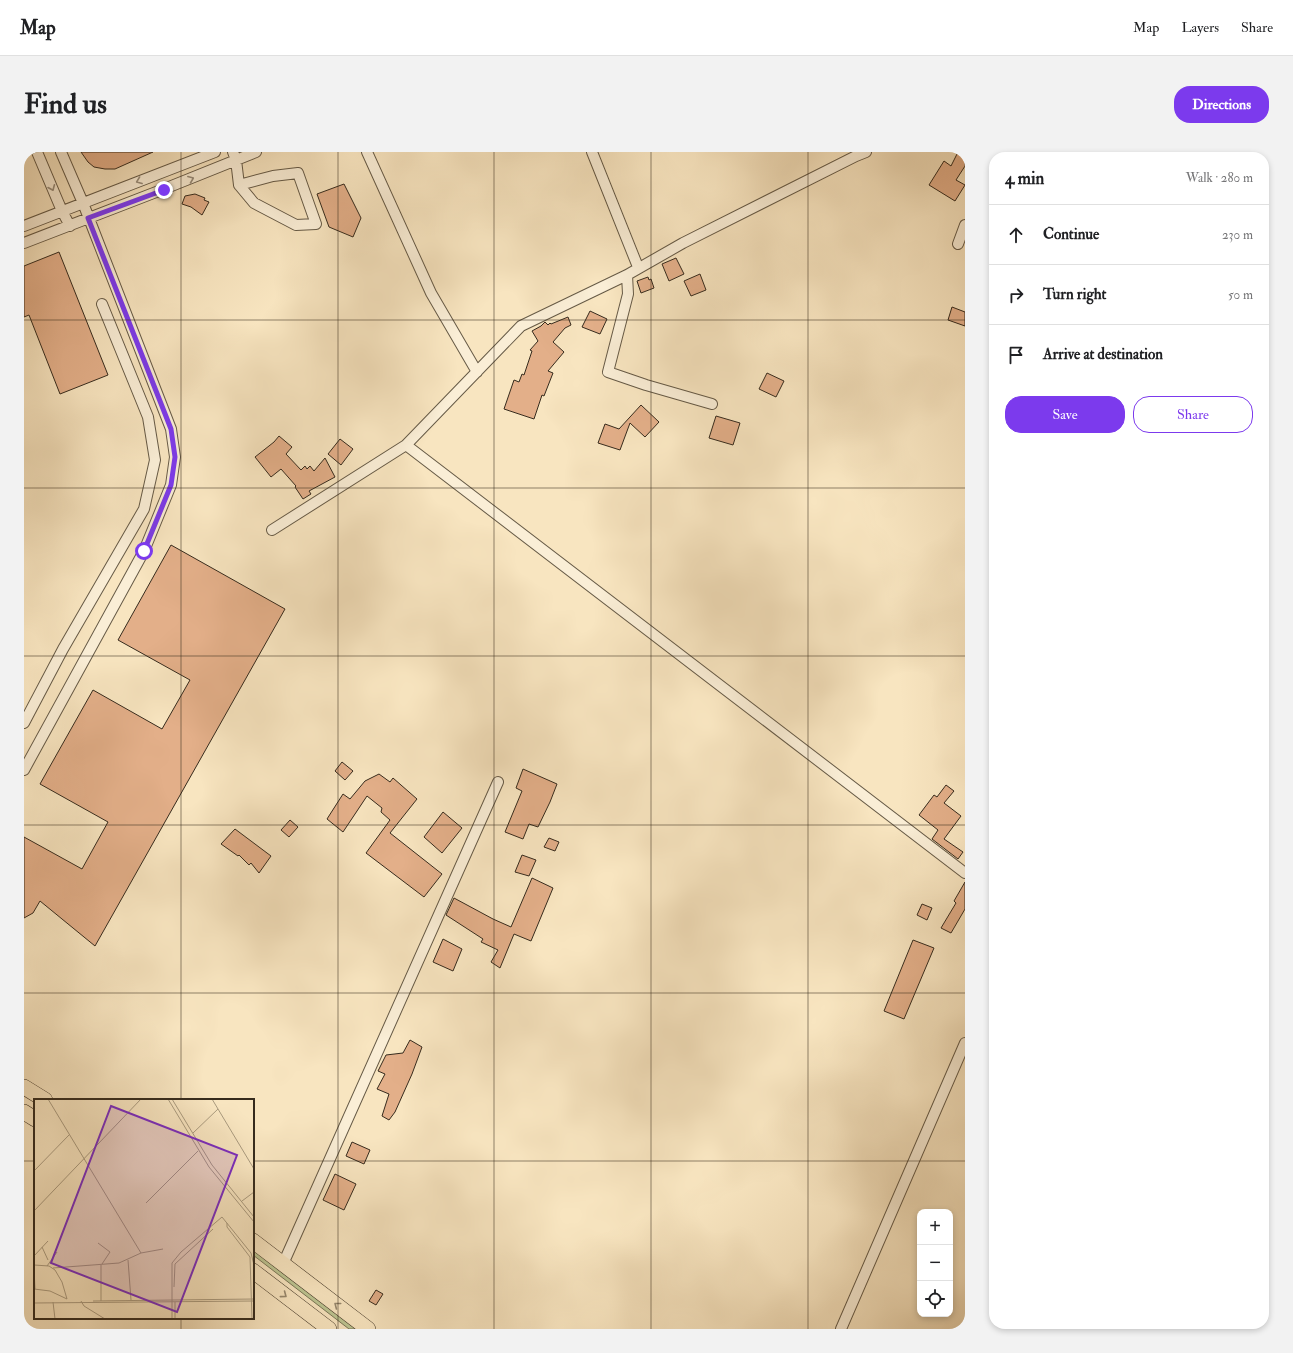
<!DOCTYPE html>
<html lang="en">
<head>
<meta charset="utf-8">
<style>
  body { margin:0; font-family:"IM FELL Double Pica",serif; background:#f2f2f2; color:#202124 }
  .controls { position:absolute; right:12px; bottom:12px; display:grid; overflow:hidden; border-radius:8px; box-shadow:0 2px 6px #0003 }
  .controls button { width:36px; height:36px; display:grid; place-items:center; padding:0; border:0; border-bottom:1px solid #e0e0e0; background:#fff; color:#202124; font:20px sans-serif }
  .stop { position:absolute; width:12px; height:12px; margin:-9px; border:3px solid #7c3aed; border-radius:50%; background:#fff }
  .stop.end { background:#7c3aed; border-color:#fff; box-shadow:0 1px 4px #0008 }
  .list { margin:0; padding:0; list-style:none }
  h2 { display:flex; justify-content:space-between; align-items:center; height:52px; margin:0; padding:0 16px; font-size:17px }
  h2 small { font-size:13px; font-weight:400; color:#757577 }
  .list li { display:grid; grid-template-columns:26px 1fr auto; gap:12px; align-items:center; box-sizing:border-box; height:60px; padding:0 16px; border-top:1px solid #e0e0e0 }
  .list b { display:block; font-size:15px; white-space:nowrap }
  .list em { font-size:13px; font-style:normal; color:#757577 }
  .actions { display:flex; gap:8px; padding:12px 16px }
  .actions a { flex:1; padding:9px 0; border:1px solid #7c3aed; border-radius:16px; text-align:center; font-size:14px; color:#7c3aed }
  .actions .main { background:#7c3aed; color:#fff }
  .icon { flex:none; width:22px; height:22px; fill:none; stroke:currentColor; stroke-width:2; stroke-linecap:round; stroke-linejoin:round }
  .map { position:relative; flex:none; width:941px; height:1177px; overflow:hidden; border-radius:16px }
  header { display:flex; align-items:center; gap:24px; box-sizing:border-box; height:56px; padding:0 20px; background:#fff; border-bottom:1px solid #e0e0e0 }
  header strong { font-size:19px }
  nav { display:flex; gap:22px; margin-inline-start:auto; font-size:14px }
  .intro { display:flex; align-items:center; justify-content:space-between; box-sizing:border-box; height:96px; padding:0 24px }
  h1 { margin:0; font-size:28px }
  .button { padding:10px 18px; border-radius:16px; background:#7c3aed; color:#fff; font-size:14px; font-weight:700 }
  main { display:flex; gap:24px; padding:0 24px }
  aside { flex:1; background:#fff; border-radius:16px; box-shadow:0 2px 6px #0003 }
  .map>svg:first-child { display:block }
</style>
</head>
<body>
<header>
<strong>Map</strong>
<nav><a>Map</a><a>Layers</a><a>Share</a></nav>
</header>
<div class="intro"><h1>Find us</h1><a class="button">Directions</a></div>
<main>
<div class="map">
<svg width="941" height="1177" viewBox="0 0 941 1177">
  <rect width="100%" height="100%" fill="#f8e5c0"/>
  <filter id="stains"><feTurbulence type="fractalNoise" baseFrequency=".005" numOctaves="4"/><feColorMatrix values="0 0 0 0 .2 0 0 0 0 .09 0 0 0 0 .02 0 0 0 .5 -.17"/></filter>
  <radialGradient id="worn" r=".72"><stop offset=".6" stop-color="#630" stop-opacity="0"/><stop offset="1" stop-color="#630" stop-opacity=".3"/></radialGradient>
  <path fill="#bdc592" stroke="#7a7858" d="M229 1096 335 1177H325L229 1103Z"/>
  <path fill="#e3af89" stroke="#362b1d" d="M57 0H129L91 17H81L70 15 64 10Z
    M934 0H941V14L932 28 941 33 931 49 905 33 920 9 927 14Z
    M320 32 337 66 329 85 305 75 293 42Z
    M171 42 181 46 180 48 185 50 178 63 167 55 158 52 161 44Z
    M35 100 84 223 36 242 5 163 0 165V114Z
    M652 106 660 122 645 129 638 112Z
    M676 122 682 138 667 144 660 129Z
    M624 125 625 128 627 127 630 136 617 141 613 129Z
    M928 155 941 160V174L924 168Z
    M566 159 583 167 576 182 558 175Z
    M544 165 547 173 541 176 529 190 540 200 524 219 529 221 520 244 518 243 510 267 480 257 490 228 495 230 498 222 500 223 508 199 506 198 514 189 508 179 517 174 521 170 524 173 526 171 527 172Z
    M743 221 760 229 752 245 735 237Z
    M617 253 635 270 621 285 606 271 596 298 574 291 581 272 595 277Z
    M692 264 716 271 709 293 685 286Z
    M255 284 268 295 262 302 277 318 281 314 283 317 286 314 290 319 301 306 311 325 285 339 287 342 279 347 271 335 272 334 257 317 247 325 231 305 250 290Z
    M316 287 329 297 317 313 304 302Z
    M147 393 261 457 71 794 16 749 9 761 0 766V685L58 717 84 670 16 632 69 538 138 577 166 528 94 488Z
    M318 610 329 619 321 628 311 619Z
    M499 617 533 632 526 650 514 675 505 672 499 687 481 680 498 639 492 636Z
    M355 622 366 630 369 626 393 647 366 681 418 722 400 745 342 701 366 668 357 660 358 656 343 644 319 680 303 667 319 642 326 647 341 629Z
    M922 633 930 639 920 651 937 664 920 687 939 700 934 707 908 687 914 678 895 663 910 643 913 645Z
    M419 660 438 676 418 701 400 685Z
    M266 668 274 675 265 685 257 678Z
    M211 677 247 704 235 721 227 711 225 713 215 703 214 704 197 692Z
    M525 686 535 690 531 699 520 695Z
    M498 703 512 708 505 724 491 720Z
    M508 726 529 736 507 789 490 782 476 816 467 810 474 798 457 790 459 787 422 763 430 746 469 767 487 775Z
    M941 730V757L927 781 917 776 932 751 930 749Z
    M898 752 908 756 903 768 893 763Z
    M419 787 438 797 429 819 409 810Z
    M889 788 910 796 880 867 860 859Z
    M386 888 398 895 388 922 371 960 365 968 358 964 365 942 353 937 361 922 354 919 362 903 379 901Z
    M328 990 346 998 340 1012 322 1004Z
    M311 1022 332 1032 320 1058 299 1048Z
    M352 1138 359 1142 352 1153 345 1149Z"/>
  <g fill="none" stroke-linecap="round" stroke-linejoin="round">
    <g stroke="#665a46" stroke-width="12">
      <path id="minor" d="M13 0 38 59 46 74
        M209 0 212 8 215 33 230 51 272 73 292 72 274 21 249 24 215 33
        M343 0 407 141 453 220
        M568 0 614 115
        M0 74 191 0
        M0 91 140 37 232 0
        M934 92 941 73
        M603 123 604 142 584 220 622 233 688 252
        M382 293 941 721
        M248 378 382 293 497 174 603 123 659 91 832 4 842 0
        M0 571 39 497 120 357 131 308 124 265 78 152
        M0 618 120 399 147 333 151 305 147 277 59 51 37 0
        M259 1112 474 630
        M817 1177 941 891"/>
    </g>
    <g stroke="#362b1d" stroke-width="16">
      <path id="highway" d="M0 935 21 948
        M0 960 11 967
        M229 1089 344 1177
        M229 1119 305 1177"/>
    </g>
    <use href="#minor" stroke="#faeed6" stroke-width="10"/>
    <use href="#highway" stroke="#f8e5c0" stroke-width="15"/>
  </g>
  <defs><path id="oneway-chevron" d="M-2-3.5L2.5 0L-2 3.5" fill="none" stroke-width="1.6" stroke-linecap="round" stroke-linejoin="round"/></defs>
  <g stroke="#988c7a">
    <use href="#oneway-chevron" transform="translate(167 27) rotate(-22)"/>
    <use href="#oneway-chevron" transform="translate(115 29) rotate(159)"/>
    <use href="#oneway-chevron" transform="translate(28 36) rotate(67)"/>
  </g>
  <g stroke="#97886e">
    <use href="#oneway-chevron" transform="translate(260 1143) rotate(37)"/>
    <use href="#oneway-chevron" transform="translate(313 1153) rotate(-142)"/>
  </g>
  <g fill="none" stroke-linecap="round" stroke-linejoin="round">
    <path stroke="#7c3aed" stroke-width="5" d="M120 399 147 333 151 305 147 277 64 66 140 38"/>
  </g>
  <path fill="none" stroke="#362b1d" stroke-width="1" stroke-opacity="0.55" d="M157 0V948M314 0V1177M470 0V1177M627 0V1177M784 0V1177M0 168H941M0 336H941M0 504H941M0 673H941M0 841H941M0 1009H11M229 1009H941M157 1166V1177"/>
  <g transform="translate(10 947)">
    <rect width="220" height="220" fill="#f8e5c0"/>
    <path fill="none" stroke="#aa9b7f" stroke-width="1" d="M14 0 107 154M134 0 175 68 220 123M138 0 178 66 220 118M178 0 220 70M159 34 184 10M0 72 35 36M208 102 220 93M112 104 164 52M0 112 107 0M193 124V128L216 158 218 220M64 144 76 153 68 165M8 148 14 161M0 157 14 142M94 161 97 201M0 166 15 167 21 171 28 183 33 200M67 166V202M13 167 23 153M19 169 85 164 107 154 129 150M0 170 1 190M140 188 141 165 179 130M0 190 16 192 33 200M47 202 50 207 71 220M59 202 220 200M19 203 21 220M141 203V220M0 204 220 202M138 220V164L147 153 188 118 217 154 220 166"/>
    <path fill="#7b2cbf" fill-opacity="0.15" stroke="#7b2cbf" stroke-width="2" d="M77 7 203 56 143 213 17 164Z"/>
    <rect width="220" height="220" fill="none" stroke="#362b1d" stroke-width="2"/>
  </g>
  <rect width="100%" height="100%" filter="url(#stains)"/>
  <rect width="100%" height="100%" fill="url(#worn)"/>
</svg>
<div class="controls">
<button>+</button>
<button>−</button>
<button><svg class="icon" aria-label="locate" viewBox="0 0 24 24"><circle cx="12" cy="12" r="6"/><path d="M12 2v4M12 18v4M2 12h4M18 12h4"/></svg></button>
</div>
<div class="stop" style="left:120px;top:399px"></div>
<div class="stop end" style="left:140px;top:38px"></div>
</div>
<aside>
<h2>4 min<small>Walk · 280 m</small></h2>
<ul class="list">
<li><svg class="icon" aria-label="ahead" viewBox="0 0 24 24"><path d="M12 20V5M6 11l6-6 6 6"/></svg><div><b>Continue</b></div><em>230 m</em></li>
<li><svg class="icon" aria-label="right" viewBox="0 0 24 24"><path d="M7 20v-9h11M14 6l5 5-5 5"/></svg><div><b>Turn right</b></div><em>50 m</em></li>
<li><svg class="icon" aria-label="arrive" viewBox="0 0 24 24"><path d="M6 21V4h12l-3 4 3 4H6"/></svg><div><b>Arrive at destination</b></div></li>
</ul>
<div class="actions"><a class="main">Save</a><a>Share</a></div>
</aside>
</main>
</body>
</html>
